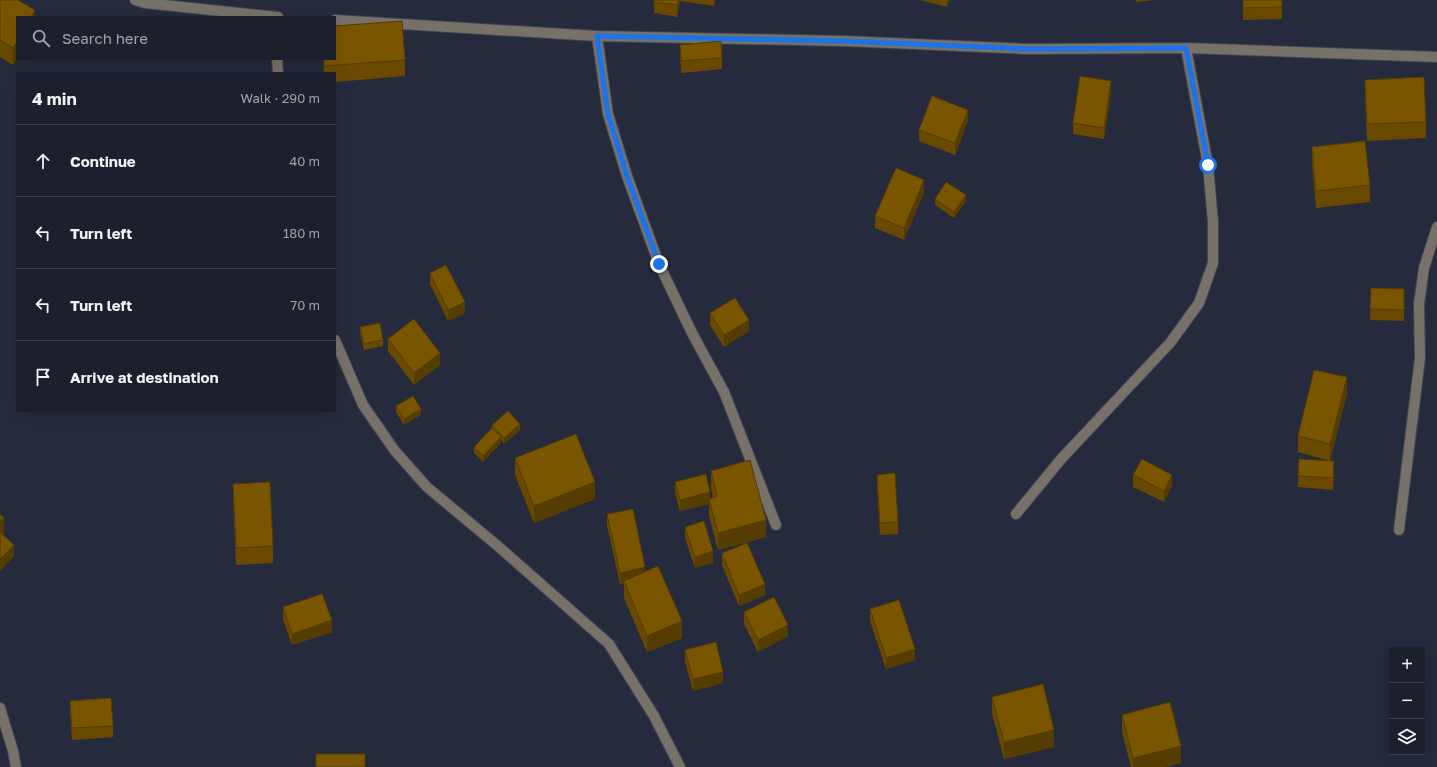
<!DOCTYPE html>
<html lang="en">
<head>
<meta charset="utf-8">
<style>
  body { margin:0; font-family:"Golos Text",sans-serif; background:#252835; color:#f1f3f6 }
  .controls { position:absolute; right:12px; bottom:12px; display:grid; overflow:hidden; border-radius:0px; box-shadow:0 4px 16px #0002 }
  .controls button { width:36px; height:36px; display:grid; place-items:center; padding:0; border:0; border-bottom:1px solid #3a3e49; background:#1c202d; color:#f1f3f6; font:20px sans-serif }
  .stop { position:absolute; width:12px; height:12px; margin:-9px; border:3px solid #1a73e8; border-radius:50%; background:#fff }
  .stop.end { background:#1a73e8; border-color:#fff; box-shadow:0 1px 4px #0008 }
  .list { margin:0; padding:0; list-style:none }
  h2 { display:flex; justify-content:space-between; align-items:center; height:52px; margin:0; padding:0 16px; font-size:17px }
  h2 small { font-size:13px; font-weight:400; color:#a0a3aa }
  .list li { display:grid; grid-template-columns:26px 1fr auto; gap:12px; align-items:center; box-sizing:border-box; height:72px; padding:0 16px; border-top:1px solid #3a3e49 }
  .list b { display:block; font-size:15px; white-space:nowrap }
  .list em { font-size:13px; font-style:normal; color:#a0a3aa }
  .icon { flex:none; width:22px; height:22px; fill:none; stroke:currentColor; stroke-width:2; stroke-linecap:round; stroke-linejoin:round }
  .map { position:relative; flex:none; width:1437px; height:767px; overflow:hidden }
  .search { position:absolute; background:#1c202d; box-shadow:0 4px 16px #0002; left:16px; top:16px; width:320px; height:44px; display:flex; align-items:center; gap:10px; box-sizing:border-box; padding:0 14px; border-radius:0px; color:#a0a3aa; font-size:15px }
  .panel { position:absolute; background:#1c202d; box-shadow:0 4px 16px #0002; left:16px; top:72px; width:320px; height:340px; border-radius:0px }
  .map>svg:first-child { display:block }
</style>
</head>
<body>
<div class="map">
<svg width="1437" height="767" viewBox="0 0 1437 767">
  <rect width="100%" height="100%" fill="#252a3c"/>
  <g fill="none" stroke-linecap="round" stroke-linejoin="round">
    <g stroke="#404556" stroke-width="12">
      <path id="minor" d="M135 0 145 3 278 17
        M335 20 597 36 844 41 1027 49 1186 48 1437 57
        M597 36 608 114 627 176 659 264 692 333 724 392 776 525
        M277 59 278 73
        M335 340 363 405 395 451 427 487 499 547 609 644 654 716 680 767
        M1016 514 1062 458 1170 343 1199 303 1213 263V222L1208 165 1186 48
        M1399 530 1420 358 1419 304 1424 268 1437 227
        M0 708 13 751 16 767"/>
    </g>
    <use href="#minor" stroke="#777169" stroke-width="10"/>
  </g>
  <path fill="#694900" d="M0 0 35 17H17V58L13 65 0 57Z
    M654 0H715L714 6 680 1 677 17 654 13Z
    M920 0H949L947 7Z
    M1136 0H1155L1136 2Z
    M1243 0 1282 7V19L1243 20Z
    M680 45 722 58V69L681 73 680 56Z
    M323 59 405 60V76L335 82V73H324Z
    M1365 80 1426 122V138L1367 141 1365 97Z
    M1111 92 1104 139 1073 134V123Z
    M968 121 955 155 919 141V130Z
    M1312 147 1370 185V202L1316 208 1312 164Z
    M924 192 904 240 875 228V216Z
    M935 199 966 201 954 218 935 205Z
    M430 273 465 313 448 321 430 284Z
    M1371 288 1404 289V321L1370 320Z
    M710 313 749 331 724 347 710 325Z
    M360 327 383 340V346L364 350 360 333Z
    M388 339 440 365 414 385 388 351Z
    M1347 394 1330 461 1298 452V436Z
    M396 406 421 415 404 425 396 412Z
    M492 425 520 430 504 444 501 440V443L483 462 474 453V447L492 429Z
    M515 458 595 499 534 523 515 475Z
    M711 471 766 537 718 550 709 516V504L680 511 675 493V482L710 499 713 498 711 488Z
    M1334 473 1333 490 1298 487V476Z
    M877 475 898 522V534L880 535 877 486Z
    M1133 475 1172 486 1164 502 1133 487Z
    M233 484 273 546V563L236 565 233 501Z
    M607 514 645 572 682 638 647 652 624 598V583L620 584 607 525Z
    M685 527 713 563 695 568 685 538Z
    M722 553 765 595 739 606 722 565Z
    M283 607 332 632 292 645 283 619Z
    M870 609 915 660 886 669 870 621Z
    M744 612 788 636 758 652 744 624Z
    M685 650 723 683 693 691 685 661Z
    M992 697 1054 747 1004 759 992 713Z
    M70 701 113 726V737L72 740 70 712Z
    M1122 715 1181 763 1164 767H1131L1122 732Z"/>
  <path fill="#553c00" d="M678 0H680L677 17V5Z
    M947 0H949L947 7Z
    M35 10V17H31Z
    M17 42V58L13 65V48Z
    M1111 81V92L1104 139V128Z
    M968 110V121L955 155V143Z
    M924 180V192L904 240V228Z
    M966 195V201L954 218V212Z
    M465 302V313L448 321V310Z
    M749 320V331L724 347V335Z
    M440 353V365L414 385V373Z
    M1347 377V394L1330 461V444Z
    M421 409V415L404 425V419Z
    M520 424V430L504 444V438Z
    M501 437V443L483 462V456Z
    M1334 461V473L1333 490V478Z
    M1172 475V486L1164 502V491Z
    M595 482V499L534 523V506Z
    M710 492V504L709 499V504L680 511V500Z
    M4 518V535L0 538V521Z
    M766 520V537L718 550V533Z
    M14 545V556L0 571V559Z
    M713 551V563L695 568V557Z
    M645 567V579L624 581V583L620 584V573Z
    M765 584V595L739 606V595Z
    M332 620V632L292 645V634Z
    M682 621V638L647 652V636Z
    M788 625V636L758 652V640Z
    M915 649V660L886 669V658Z
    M723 672V683L693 691V679Z
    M1054 730V747L1004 759V742Z
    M1181 746V763L1164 767H1133V758Z"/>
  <path fill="#7a5500" stroke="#553c00" d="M0 0H18L35 10 31 17H17V42L13 48 0 40Z
    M654 0H678L677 5 654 2Z
    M1243 0H1282V7L1243 8Z
    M402 21 405 60 324 66V59H335V26Z
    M721 41 722 58 681 61 680 45Z
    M1080 76 1111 81 1104 128 1073 123Z
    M1424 77 1426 122 1367 124 1365 80Z
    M932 96 968 110 955 143 919 130Z
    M1365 141 1370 185 1316 191 1312 147Z
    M896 168 924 180 904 228 875 216Z
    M946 182 966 195 954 212 935 199Z
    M446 265 465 302 448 310 430 273Z
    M1371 288 1404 289V310L1370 309Z
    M735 298 749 320 724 335 710 313Z
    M414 319 440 353 414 373 388 339Z
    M380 323 383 340 364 344 360 327Z
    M1314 370 1347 377 1330 444 1298 436Z
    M413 396 421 409 404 419 396 406Z
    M508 411 520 424 504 438 492 425Z
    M492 428 501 437 483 456 474 447Z
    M576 434 595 482 534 506 515 458Z
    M1142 459 1172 475 1164 491 1133 475Z
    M1299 459 1334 461 1333 478 1298 476Z
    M750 460 766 520 718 533 709 499 717 496 711 471Z
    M895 473 898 522 880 523 877 475Z
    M706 474 710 492 680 500 675 482Z
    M270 482 273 546 236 548 233 484Z
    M633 509 645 567 620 573 607 514Z
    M0 514 4 518 0 521Z
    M704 521 713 551 695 557 685 527Z
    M0 532 14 545 0 559Z
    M747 543 765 584 739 595 722 553Z
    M658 566 682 621 647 636 624 581Z
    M322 594 332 620 292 634 283 607Z
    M774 597 788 625 758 640 744 612Z
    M899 600 915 649 886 658 870 609Z
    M716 642 723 672 693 679 685 650Z
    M1043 684 1054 730 1004 742 992 697Z
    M111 698 113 726 72 728 70 701Z
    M1170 702 1181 746 1133 758 1122 715Z
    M316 754H365V767H316Z"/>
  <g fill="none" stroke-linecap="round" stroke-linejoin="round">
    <path stroke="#1a73e8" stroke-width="5" d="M659 264 627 176 608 114 597 36 844 41 1027 49 1186 48 1208 165"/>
  </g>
</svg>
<div class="controls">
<button>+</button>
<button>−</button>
<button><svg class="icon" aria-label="layers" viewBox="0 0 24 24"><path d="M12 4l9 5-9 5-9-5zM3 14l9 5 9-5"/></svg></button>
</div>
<div class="stop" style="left:1208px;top:165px"></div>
<div class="stop end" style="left:659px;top:264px"></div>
<div class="search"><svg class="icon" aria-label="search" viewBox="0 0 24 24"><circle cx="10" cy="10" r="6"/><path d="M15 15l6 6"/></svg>Search here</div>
<section class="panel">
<h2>4 min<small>Walk · 290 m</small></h2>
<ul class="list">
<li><svg class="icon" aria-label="ahead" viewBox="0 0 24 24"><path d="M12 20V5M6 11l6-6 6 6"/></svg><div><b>Continue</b></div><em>40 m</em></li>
<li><svg class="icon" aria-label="left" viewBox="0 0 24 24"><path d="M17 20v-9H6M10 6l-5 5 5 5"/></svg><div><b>Turn left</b></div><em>180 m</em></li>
<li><svg class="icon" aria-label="left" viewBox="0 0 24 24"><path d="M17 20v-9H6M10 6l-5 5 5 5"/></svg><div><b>Turn left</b></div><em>70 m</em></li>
<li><svg class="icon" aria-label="arrive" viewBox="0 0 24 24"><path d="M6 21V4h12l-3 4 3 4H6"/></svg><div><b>Arrive at destination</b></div></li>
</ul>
</section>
</div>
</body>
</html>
